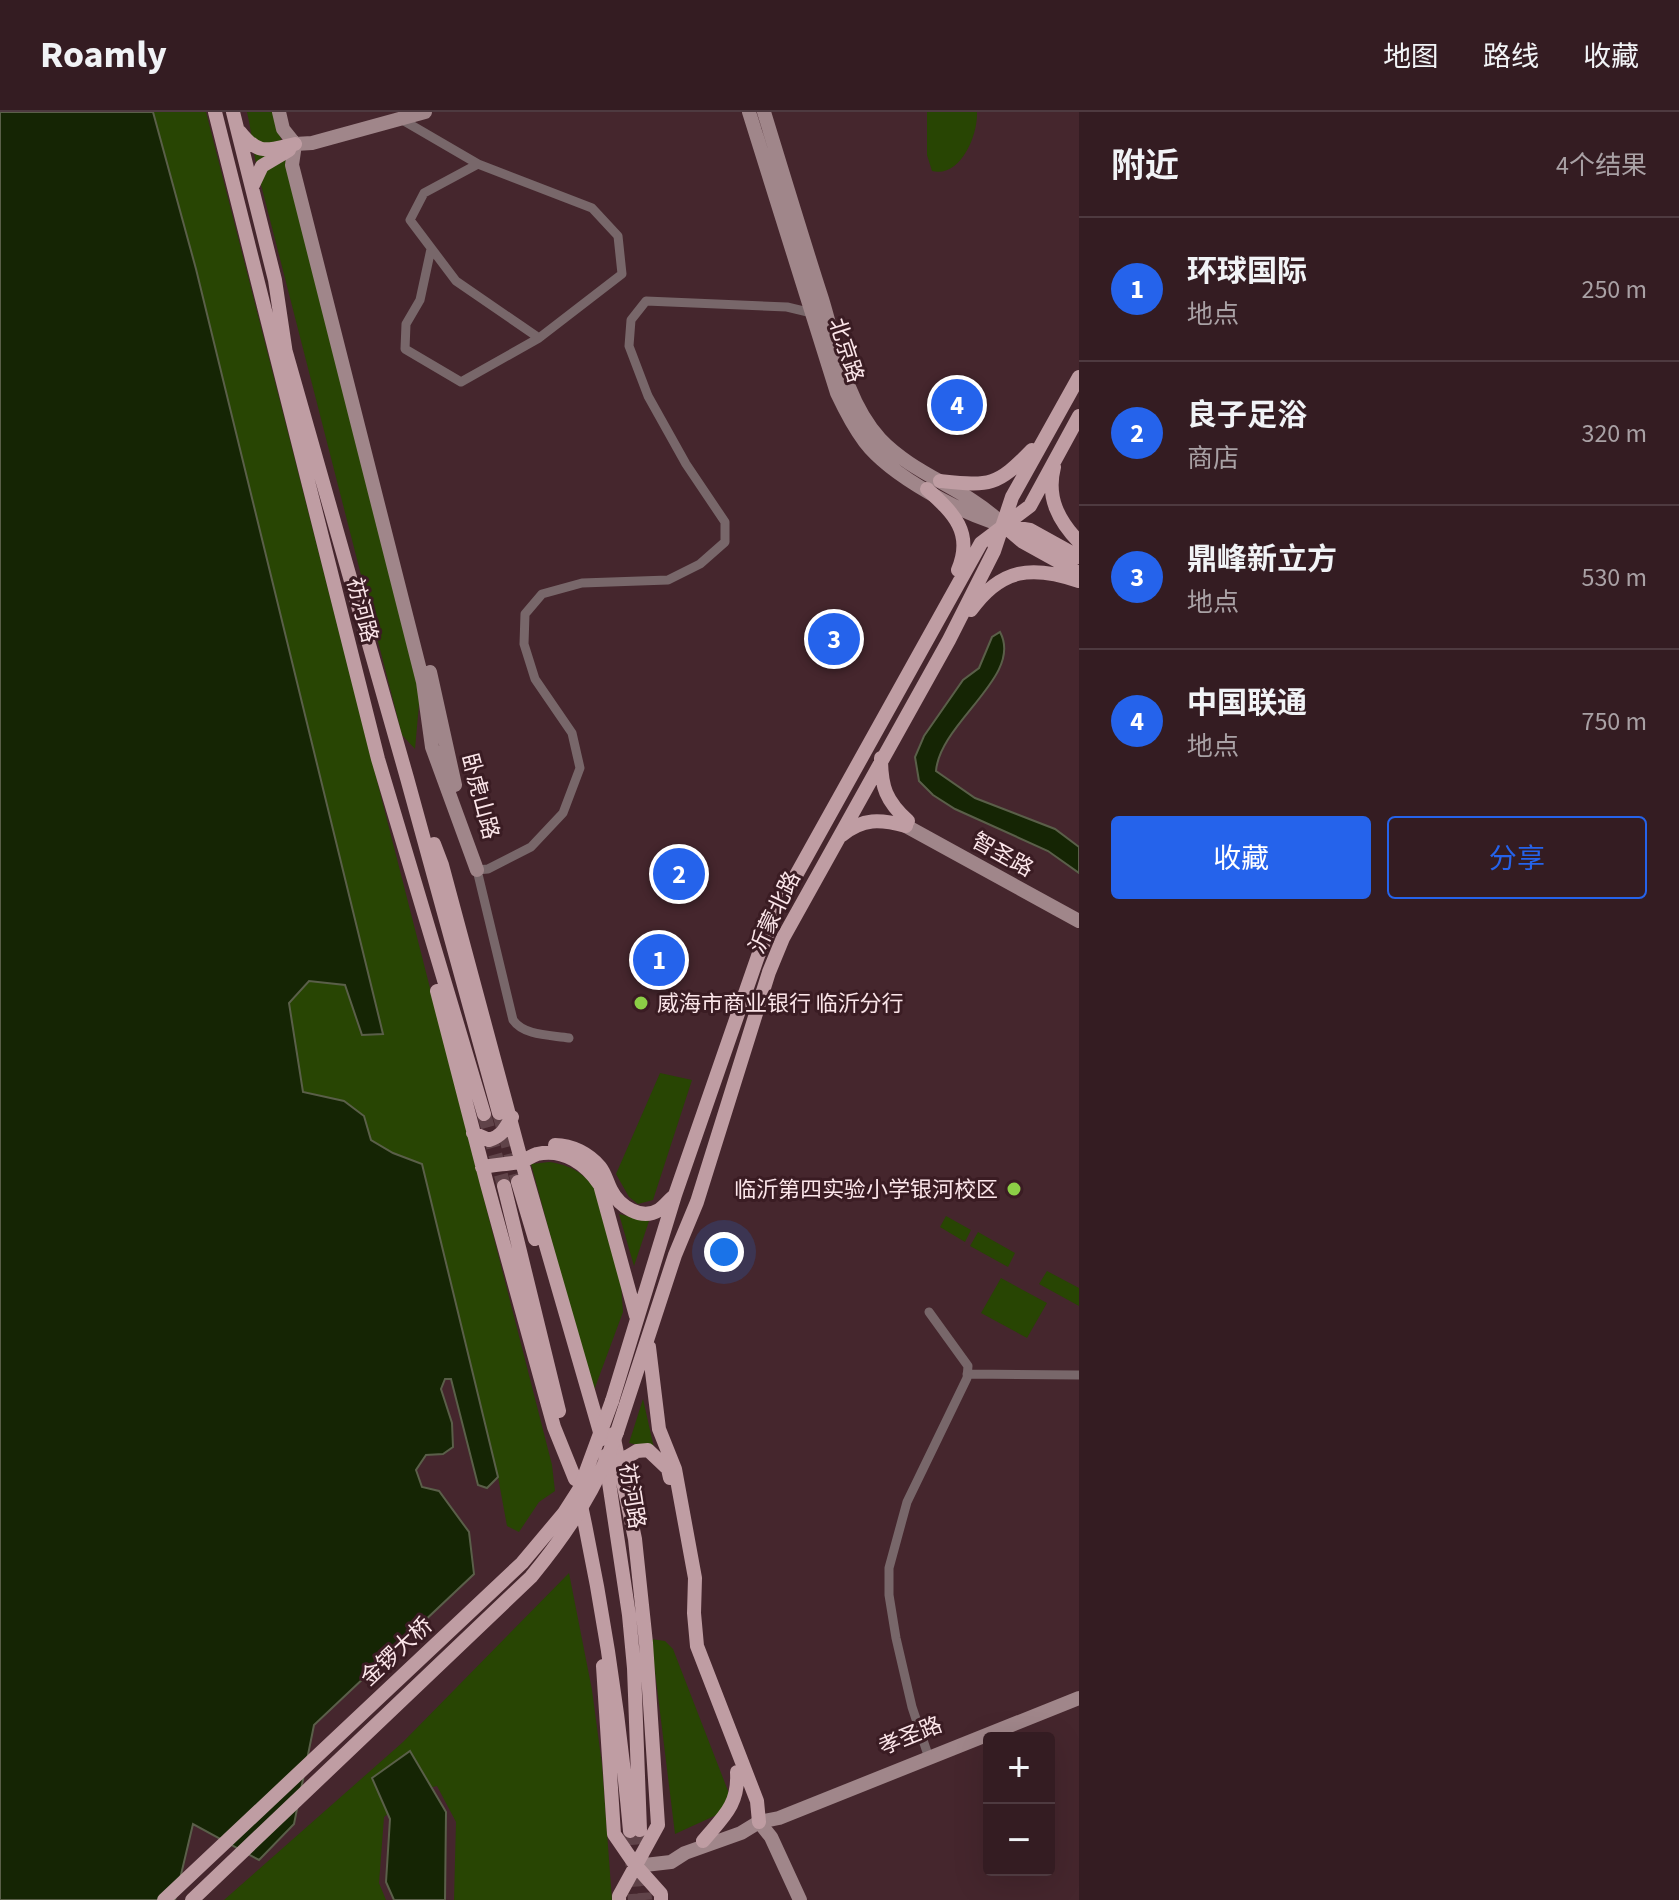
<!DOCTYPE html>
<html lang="zh">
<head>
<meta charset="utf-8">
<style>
  body { margin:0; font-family:"Source Sans 3","Noto Sans SC",sans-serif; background:#3f292f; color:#f1f3f6 }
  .controls { position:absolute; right:24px; bottom:24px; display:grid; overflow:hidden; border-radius:8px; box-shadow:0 8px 32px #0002 }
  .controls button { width:72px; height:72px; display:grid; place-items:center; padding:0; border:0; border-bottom:2px solid #4e3a40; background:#341c22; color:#f1f3f6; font:40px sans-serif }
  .you { position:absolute; left:724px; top:1140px; width:28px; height:28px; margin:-20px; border:6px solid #fff; border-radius:50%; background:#1a73e8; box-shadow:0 0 0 12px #1a73e833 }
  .badge { display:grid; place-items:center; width:52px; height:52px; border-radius:50%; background:#2563eb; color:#fff; font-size:26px; font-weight:700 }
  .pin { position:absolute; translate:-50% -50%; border:4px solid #fff; box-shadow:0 2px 8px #0006 }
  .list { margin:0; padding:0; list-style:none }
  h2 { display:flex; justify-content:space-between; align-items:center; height:104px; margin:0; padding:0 32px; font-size:34px }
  h2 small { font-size:26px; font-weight:400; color:#a9a1a5 }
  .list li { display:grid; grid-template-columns:52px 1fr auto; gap:24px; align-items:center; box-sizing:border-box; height:144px; padding:0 32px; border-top:2px solid #4e3a40 }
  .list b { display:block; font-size:30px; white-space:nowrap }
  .list p { margin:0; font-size:26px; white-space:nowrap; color:#a9a1a5 }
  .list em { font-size:26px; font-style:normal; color:#a9a1a5 }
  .actions { display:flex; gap:16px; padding:24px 32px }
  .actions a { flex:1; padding:18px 0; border:2px solid #2563eb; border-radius:8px; text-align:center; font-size:28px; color:#2563eb }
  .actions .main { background:#2563eb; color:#fff }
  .map { position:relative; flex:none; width:1079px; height:1788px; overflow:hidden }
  header { display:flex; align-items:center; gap:48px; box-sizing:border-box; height:112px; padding:0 40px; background:#341c22; border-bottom:2px solid #4e3a40 }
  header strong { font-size:38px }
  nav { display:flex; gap:44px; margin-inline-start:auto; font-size:28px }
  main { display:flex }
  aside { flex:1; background:#341c22 }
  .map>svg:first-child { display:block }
</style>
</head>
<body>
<header>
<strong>Roamly</strong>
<nav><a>地图</a><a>路线</a><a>收藏</a></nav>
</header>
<main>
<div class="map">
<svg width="1079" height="1788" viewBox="0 0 1079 1788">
  <rect width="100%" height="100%" fill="#45262d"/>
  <path fill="#284503" d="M153 0H206L552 1353 555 1379 539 1390 519 1420 507 1414 498 1365 422 1053 393 1041 371 1028 364 1004 344 989 303 980 289 891 309 869 345 873 361 923 382 921 196 157Z
    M247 0H274L283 35 420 581 415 637 402 623 258 61C253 40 252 21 247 0Z
    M927 0H977C978 24 960 66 932 59L927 43Z
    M660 961 692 968 653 1088 638 1092 629 1085 616 1062Z
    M549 1050C570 1053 583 1060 596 1078L621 1172 623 1200 593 1281 531 1052Z
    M619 1102 649 1109 634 1154Z
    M946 1104 971 1118 965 1130 940 1115Z
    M978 1120 1015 1141 1008 1155 970 1134Z
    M1047 1159 1079 1176V1194L1039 1172Z
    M1001 1166 1047 1191 1027 1226 981 1201Z
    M643 1287 654 1336 629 1331Z
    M569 1461 592 1578 602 1653 612 1788H454L456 1710 437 1674 413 1680 384 1705 379 1771 386 1788H224L403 1630Z
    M651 1527 665 1529 673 1537 730 1684 723 1700 675 1722Z"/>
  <path fill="#152504" stroke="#5a5f49" stroke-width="2" d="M0 0H153L196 157 383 922 362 923 345 873 309 869 289 891 303 980 344 989 364 1004 371 1028 393 1041 422 1052 498 1365 487 1376 478 1373 451 1267H445L441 1277 452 1311 453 1335 443 1342 426 1343 416 1358 422 1375 439 1379 469 1420 474 1462 314 1613 294 1712 259 1748 193 1712 175 1788H0Z
    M1000 520C1024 564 940 610 936 659L975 686 1055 717 1079 735V761L1048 739 955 697 933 683 919 669 915 645 924 624 963 568 979 556 992 525Z
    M410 1639 446 1700 445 1788H394L386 1770 390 1707 372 1666Z"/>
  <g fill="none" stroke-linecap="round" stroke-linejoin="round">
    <path stroke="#604349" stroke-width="14" stroke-dasharray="14 7" stroke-linecap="butt" d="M499 1001 518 1070
      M484 1002 504 1074
      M640 1718 645 1788
      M630 1719 635 1788"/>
    <path stroke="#78676a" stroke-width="9" d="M399 6 478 52 424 81 410 108 456 169 539 226
      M431 137 420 188 406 212 405 237 461 270 539 226 622 162 618 124 592 96 478 52
      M569 926C551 923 524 924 513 908L477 758 488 757 531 735 563 701 580 656 572 621 535 567 524 532 525 502 542 482 582 471 668 468 700 452 725 430V410L686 352 648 284 629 234 631 208 646 189 787 195 812 201
      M967 1262 1079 1263
      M927 1640 912 1595 896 1526 889 1483V1456L907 1390 967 1266 968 1254 929 1200"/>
    <path stroke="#a0868a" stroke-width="14" d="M279 0 283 17 295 32 292 53 423 570 432 635 477 758
      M749 0 837 281C845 298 853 314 865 330 891 364 962 402 1003 413
      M764 0C783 62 802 125 822 187 836 233 846 290 880 327 914 363 965 376 1000 410
      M295 32 312 31 425 0
      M430 560 455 673
      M906 714 1079 809
      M759 1710 771 1725 800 1788
      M636 1754 671 1750 685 1741 741 1721 759 1710 779 1706 1079 1586"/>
    <path stroke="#bf9da3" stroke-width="14" d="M215 0 378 647 484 1002
      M233 0 275 168 286 242
      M240 20C259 44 267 38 295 32
      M252 75 262 54 289 38
      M285 237 407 666 499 1001
      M1054 355C1046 386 1059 409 1079 430
      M940 369C990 374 996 375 1032 338
      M927 377C953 401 974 420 958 458
      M1003 413 1023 430 1079 461
      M1007 414 1030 418 1079 445
      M971 498C1001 456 1032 453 1079 469
      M881 646C881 675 886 689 908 709
      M842 723C863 706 880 707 906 714
      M434 732 442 753 519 1040 602 1327
      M437 879 487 1072 554 1315 575 1367
      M473 1021 489 1028C502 1024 505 1017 512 1005
      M555 1033C572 1033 589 1042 600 1055 605 1061 607 1070 611 1078 619 1094 641 1109 659 1098 664 1095 668 1089 673 1085
      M482 1055C494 1053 507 1052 520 1050 526 1048 531 1044 537 1042 564 1036 586 1052 600 1073L636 1204
      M518 1070 535 1127
      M504 1074 559 1299
      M649 1235 659 1317 675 1357 695 1466 694 1501 697 1534 757 1689 759 1710
      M612 1289 675 1083 758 844 780 792 981 431 1030 394 1079 304
      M617 1320 675 1143 697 1090 769 860 783 826 949 528 994 439 1012 385 1079 265
      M613 1322 635 1427 646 1531 658 1713 619 1784V1788
      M605 1344 629 1503 634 1556 640 1718
      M627 1345 637 1339 648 1338 668 1357 670 1366
      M580 1389C604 1499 620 1608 630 1719
      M603 1554 614 1722 636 1754 661 1782V1788
      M703 1729C723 1705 739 1693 737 1660"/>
    <path stroke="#bf9da3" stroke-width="14" d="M603 1358 627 1345
      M164 1788 522 1451 564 1401 580 1376 612 1289
      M192 1788 531 1465C568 1420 598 1375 617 1320"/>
  </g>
  <g fill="#8cce46" stroke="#3a1c23" stroke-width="3">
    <circle cx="641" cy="891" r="8"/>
    <circle cx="1014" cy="1077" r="8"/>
  </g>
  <g text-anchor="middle" stroke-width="6" stroke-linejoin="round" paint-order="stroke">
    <g font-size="22" fill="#fbe5e9" stroke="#3a1c23">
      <text transform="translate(847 238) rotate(72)" y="8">北京路</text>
      <text transform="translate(363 498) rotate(76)" y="8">祊河路</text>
      <text transform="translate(481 684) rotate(75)" y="8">卧虎山路</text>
      <text transform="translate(1003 742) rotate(29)" y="8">智圣路</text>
      <text transform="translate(774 800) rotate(-64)" y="8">沂蒙北路</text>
      <text transform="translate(633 1384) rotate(81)" y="8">祊河路</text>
      <text transform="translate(396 1539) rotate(-43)" y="8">金锣大桥</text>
      <text transform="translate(910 1623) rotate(-22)" y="8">孝圣路</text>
    </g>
    <g font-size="22" fill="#fbe5e9" stroke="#3a1c23" text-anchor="start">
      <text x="657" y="899">威海市商业银行 临沂分行</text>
      <text x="998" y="1085" text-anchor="end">临沂第四实验小学银河校区</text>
    </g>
  </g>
</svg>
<div class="controls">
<button>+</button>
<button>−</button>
</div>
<div class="you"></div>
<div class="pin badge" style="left:659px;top:848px">1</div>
<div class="pin badge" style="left:679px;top:762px">2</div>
<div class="pin badge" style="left:834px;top:527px">3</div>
<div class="pin badge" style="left:957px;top:293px">4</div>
</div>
<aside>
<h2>附近<small>4个结果</small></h2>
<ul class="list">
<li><span class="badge">1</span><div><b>环球国际</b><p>地点</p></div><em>250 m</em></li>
<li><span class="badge">2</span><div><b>良子足浴</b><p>商店</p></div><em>320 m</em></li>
<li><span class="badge">3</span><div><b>鼎峰新立方</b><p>地点</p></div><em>530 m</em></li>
<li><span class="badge">4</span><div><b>中国联通</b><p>地点</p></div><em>750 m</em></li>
</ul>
<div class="actions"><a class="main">收藏</a><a>分享</a></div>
</aside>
</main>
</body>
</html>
